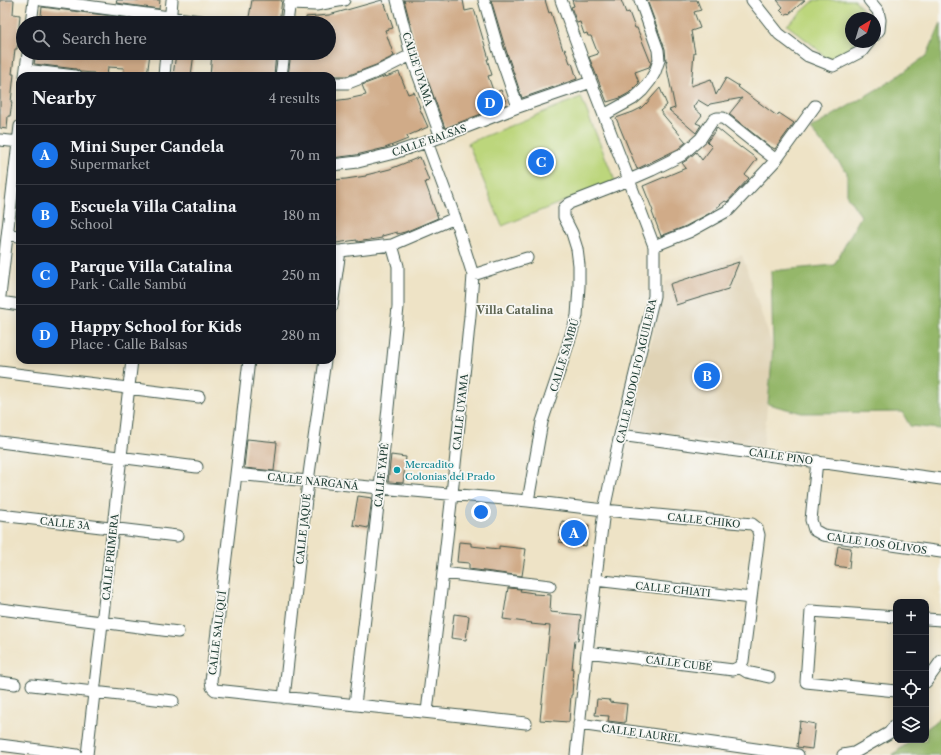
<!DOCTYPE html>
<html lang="en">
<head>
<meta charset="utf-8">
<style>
  body { margin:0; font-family:"Libre Caslon Text",serif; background:#242831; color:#f1f3f6 }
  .controls { position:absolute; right:12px; bottom:12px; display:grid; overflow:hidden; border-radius:8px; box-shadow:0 2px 10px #0003 }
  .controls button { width:36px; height:36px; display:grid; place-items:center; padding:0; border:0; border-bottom:1px solid #363941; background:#171b24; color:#f1f3f6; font:20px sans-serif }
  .compass { position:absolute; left:845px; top:12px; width:36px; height:36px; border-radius:50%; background:#171b24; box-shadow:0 2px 10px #0003; rotate:38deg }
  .you { position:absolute; left:481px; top:512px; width:14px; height:14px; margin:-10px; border:3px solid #fff; border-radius:50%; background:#1a73e8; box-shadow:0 0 0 6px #1a73e833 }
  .badge { display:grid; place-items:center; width:26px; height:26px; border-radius:50%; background:#1a73e8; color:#fff; font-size:13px; font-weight:700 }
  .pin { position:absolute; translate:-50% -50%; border:2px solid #fff; box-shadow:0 1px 4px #0006 }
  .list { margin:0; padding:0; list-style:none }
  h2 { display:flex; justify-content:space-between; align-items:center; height:52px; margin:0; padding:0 16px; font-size:17px }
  h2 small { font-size:13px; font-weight:400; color:#9ea1a6 }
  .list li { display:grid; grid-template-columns:26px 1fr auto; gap:12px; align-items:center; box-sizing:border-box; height:60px; padding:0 16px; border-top:1px solid #363941 }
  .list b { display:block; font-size:15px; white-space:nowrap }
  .list p { margin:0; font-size:13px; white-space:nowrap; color:#9ea1a6 }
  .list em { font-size:13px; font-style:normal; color:#9ea1a6 }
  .icon { flex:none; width:22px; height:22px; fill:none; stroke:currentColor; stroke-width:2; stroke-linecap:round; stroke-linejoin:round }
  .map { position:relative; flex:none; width:941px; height:755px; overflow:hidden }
  .search { position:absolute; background:#171b24; box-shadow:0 2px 10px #0003; left:16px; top:16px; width:320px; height:44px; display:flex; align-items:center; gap:10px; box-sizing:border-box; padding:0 14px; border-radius:22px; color:#9ea1a6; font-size:15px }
  .panel { position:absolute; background:#171b24; box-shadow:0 2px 10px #0003; left:16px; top:72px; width:320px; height:292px; border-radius:12px }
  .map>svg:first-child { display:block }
</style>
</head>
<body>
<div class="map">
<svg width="941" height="755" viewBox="0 0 941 755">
  <rect width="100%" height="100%" fill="#f6f6f2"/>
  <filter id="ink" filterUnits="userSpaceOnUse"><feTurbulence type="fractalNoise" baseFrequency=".025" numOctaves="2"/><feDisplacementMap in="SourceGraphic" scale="8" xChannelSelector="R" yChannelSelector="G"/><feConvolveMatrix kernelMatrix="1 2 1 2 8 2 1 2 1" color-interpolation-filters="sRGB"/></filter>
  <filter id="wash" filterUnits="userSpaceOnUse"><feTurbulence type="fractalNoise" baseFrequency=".012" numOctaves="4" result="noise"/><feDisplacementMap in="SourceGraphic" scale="16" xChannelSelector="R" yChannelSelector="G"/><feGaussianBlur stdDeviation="0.9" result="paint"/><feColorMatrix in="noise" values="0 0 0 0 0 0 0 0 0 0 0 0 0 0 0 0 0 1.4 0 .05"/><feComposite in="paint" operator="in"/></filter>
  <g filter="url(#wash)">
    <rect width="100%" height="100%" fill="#eee3c6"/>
    <path fill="#e0d3b5" d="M742 255 773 348 763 447 630 431 665 282Z"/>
    <path fill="#bcd67b" stroke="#6e8a58" d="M815 0H855L869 18H851V42H856L845 54 828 60 814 46 787 25Z
      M581 97 615 181 502 226 468 143Z"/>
    <path fill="#95b76b" stroke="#5a7a50" d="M941 23V429L910 426 902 412 802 413 768 404 773 348 771 271 834 265 861 216 847 196V172L810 129 894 79 927 55Z
      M941 718V755H892L912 740H926V729Z"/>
    <g id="blocks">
      <path fill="#d0ab88" d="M0 0H14L13 14 20 15 17 49H15L12 74H14L11 102H12L10 116H8L7 129 0 128Z
        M117 0H160L159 9 116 3Z
        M252 0H282L279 23H248Z
        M382 0 384 5 385 4 393 28 385 30 394 56 376 65 347 76H288L291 53 310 56V53H329V23H306V17L329 15Z
        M404 0H463L465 11 474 9 489 59H487L492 75 488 76 494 93 501 90 507 104 445 128 418 53Z
        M491 0H545L549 13 551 12 563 50 565 49 570 63H572L577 79 522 98 505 47Z
        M572 0H621L626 13 629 12 635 28H637L651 63 649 67 635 72 639 83 629 93 620 98 607 102 589 57 598 54 591 36H588L587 33 584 34 580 22 577 23 571 7 574 6Z
        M647 0H697L701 10 694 12 700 28 691 31 695 53H694L691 86 711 79 716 95 726 78 739 86 738 87 777 116 779 113 794 123 775 149 769 146 729 114 742 98 710 104 708 106 698 100 693 107 702 115 696 123 701 125 696 133 669 110 675 108 666 64 667 60 666 61 665 49Z
        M777 0H805L789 14 788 13 785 15 780 10 783 7Z
        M42 7 158 22V23H40Z
        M36 53H150L147 76H123L124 68 108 67 107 76H100L94 75V73L80 72 76 69 34 64Z
        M176 53H194L191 76H173Z
        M212 53H276L274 76H210Z
        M399 72 408 94 414 92 420 107H419L428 127 407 136 408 139 385 148 356 155 332 158V101L348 99 366 95 362 85 386 76V77Z
        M660 88 667 105 660 111 686 142 678 149 637 169 616 118 633 112 641 108 646 103V104L652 97Z
        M717 128 741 148V147L757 159 745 175 749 178 727 202 725 201 710 213 686 226 661 236 652 212 653 211 643 186 686 168 682 163 687 160 696 152 702 160 712 147 707 142Z
        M420 157 429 181 425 182 438 218 405 232 397 234V232L382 236V238L357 242V240L336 243V237L332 238V180L346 179 366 176V175L390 169Z
        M739 262 728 289 676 305 670 284Z
        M247 439 277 442 274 471 244 468Z
        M391 455 406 457 403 483 388 482Z
        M358 496 372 498 368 528 353 525Z
        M562 521 589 525 586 546 559 542Z
        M459 542 471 543V546L499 549V546L526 549 522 576 469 569V563L457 562Z
        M838 546 851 548 849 568 835 566Z
        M508 588 521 589 520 591 534 593 533 594 551 595 550 612 581 615 578 641 575 640 572 669H573L572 681H573L572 695H571L569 722 540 720 550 626 531 624 532 623 503 619Z
        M454 614 469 616 466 640 451 638Z
        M597 699 610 700 609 702 627 704 625 723 608 721 609 716 595 715Z
        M800 721 815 724 812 749 797 747Z"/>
    </g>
  </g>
  <g filter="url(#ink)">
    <use href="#blocks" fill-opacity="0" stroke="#3e564a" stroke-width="1"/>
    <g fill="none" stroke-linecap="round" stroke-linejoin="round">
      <g stroke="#3e564a" stroke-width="13">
        <path id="minor" d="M41 0 215 23
          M397 0 411 55 441 137
          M484 0 498 49 518 107
          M561 0 591 82 629 180 654 246V296L620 435 604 510 587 652 576 755
          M752 0 779 34 808 56 833 66 862 51 869 42
          M869 0 878 11 880 20 879 30 875 35
          M289 4 316 5 344 0
          M31 23 34 0
          M170 23 172 0
          M287 23 290 0
          M26 70 75 76
          M25 76 28 53
          M164 76 166 53
          M281 76 284 53
          M332 83H348L379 71 411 55
          M604 115 633 99 642 91 650 81 655 72 659 60 658 50 640 0
          M0 140 20 142
          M427 142 455 218 473 275 470 316 452 494 427 712
          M332 165 358 162 394 153 441 137 518 107 591 82
          M8 235 20 236
          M654 246 689 232 729 210 776 160 815 106
          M332 251H340L392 245 455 218
          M473 275 527 258
          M0 296 20 126
          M0 302 20 305
          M332 306 340 251
          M249 360 236 474 211 681 212 687 215 690 526 723
          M0 372 199 397
          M620 435 941 479
          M0 442 197 467
          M817 461 811 520 814 530 823 535 941 552
          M236 474 380 488 528 501 604 510 752 524 757 528 759 535 743 661 739 667 733 670 587 652
          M528 501 542 422 564 357 577 316 579 286V265L577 249 572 233 564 217V208L570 203 629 180 652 170 682 155 701 138 713 120 717 118H723L776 160
          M0 515 177 536
          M443 573 550 586
          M595 580 751 598
          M0 609 178 632
          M896 617 811 611 806 682 896 691
          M926 619 941 620
          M739 667 747 672 769 677
          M0 682 15 684
          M926 682 941 661
          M32 685 173 701
          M284 698 308 481 325 360
          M355 705 380 488 398 307V266L392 245
          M579 724 798 755
          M0 745 77 755
          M87 755 132 360
          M843 755 854 753 889 733 896 724"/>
      </g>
      <use href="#minor" stroke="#fff" stroke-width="11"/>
    </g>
  </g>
  <circle fill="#0f9aa8" stroke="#f6f6f2" stroke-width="1.5" cx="397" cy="470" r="4"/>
  <g text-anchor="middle" stroke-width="3.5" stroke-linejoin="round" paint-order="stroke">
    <g font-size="10" fill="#1f3d34" stroke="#f6f6f2">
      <text transform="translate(418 69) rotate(72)" y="4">CALLE UYAMA</text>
      <text transform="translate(429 140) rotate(-19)" y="4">CALLE BALSAS</text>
      <text transform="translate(564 355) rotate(-73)" y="4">CALLE SAMBÚ</text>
      <text transform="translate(636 371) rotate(-77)" y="4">CALLE RODOLFO AGUILERA</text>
      <text transform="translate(460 412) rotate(-84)" y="4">CALLE UYAMA</text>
      <text transform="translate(781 456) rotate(8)" y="4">CALLE PINO</text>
      <text transform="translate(381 475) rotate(-84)" y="4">CALLE YAPÉ</text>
      <text transform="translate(313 481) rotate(6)" y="4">CALLE NARGANÁ</text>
      <text transform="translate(704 520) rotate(6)" y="4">CALLE CHIKO</text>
      <text transform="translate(65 523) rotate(6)" y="4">CALLE 3A</text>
      <text transform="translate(303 529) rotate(-84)" y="4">CALLE JAQUÉ</text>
      <text transform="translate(877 543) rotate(8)" y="4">CALLE LOS OLIVOS</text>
      <text transform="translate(110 557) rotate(-84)" y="4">CALLE PRIMERA</text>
      <text transform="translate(673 589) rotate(6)" y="4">CALLE CHIATI</text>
      <text transform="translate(217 633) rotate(-83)" y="4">CALLE SALUQUÍ</text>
      <text transform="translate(679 663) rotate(7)" y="4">CALLE CUBÉ</text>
      <text transform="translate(641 733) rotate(8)" y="4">CALLE LAUREL</text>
    </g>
    <g font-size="10" fill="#0d838f" stroke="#f6f6f2" text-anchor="start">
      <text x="405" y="468">Mercadito<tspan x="405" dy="12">Colonias del Prado</tspan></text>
    </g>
    <g font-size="11" font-weight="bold" fill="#5d6451" stroke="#f6f6f2">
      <text x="515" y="314">Villa Catalina</text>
    </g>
  </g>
</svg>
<div class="controls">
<button>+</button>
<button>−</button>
<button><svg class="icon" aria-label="locate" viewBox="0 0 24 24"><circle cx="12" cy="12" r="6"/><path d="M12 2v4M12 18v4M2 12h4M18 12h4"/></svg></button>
<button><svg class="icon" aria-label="layers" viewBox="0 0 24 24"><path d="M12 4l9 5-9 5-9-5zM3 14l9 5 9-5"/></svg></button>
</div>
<svg class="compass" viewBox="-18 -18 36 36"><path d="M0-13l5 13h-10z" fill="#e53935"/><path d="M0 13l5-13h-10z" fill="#9ea1a6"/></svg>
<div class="you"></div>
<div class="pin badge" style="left:574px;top:533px">A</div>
<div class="pin badge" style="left:707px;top:376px">B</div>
<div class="pin badge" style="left:541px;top:162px">C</div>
<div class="pin badge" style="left:490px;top:103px">D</div>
<div class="search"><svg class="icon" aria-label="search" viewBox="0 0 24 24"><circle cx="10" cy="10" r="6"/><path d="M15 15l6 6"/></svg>Search here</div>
<section class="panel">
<h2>Nearby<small>4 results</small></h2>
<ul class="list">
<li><span class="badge">A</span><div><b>Mini Super Candela</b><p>Supermarket</p></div><em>70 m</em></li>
<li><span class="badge">B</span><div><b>Escuela Villa Catalina</b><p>School</p></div><em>180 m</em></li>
<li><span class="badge">C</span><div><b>Parque Villa Catalina</b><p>Park · Calle Sambú</p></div><em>250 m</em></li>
<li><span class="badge">D</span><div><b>Happy School for Kids</b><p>Place · Calle Balsas</p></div><em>280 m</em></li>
</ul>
</section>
</div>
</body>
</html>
